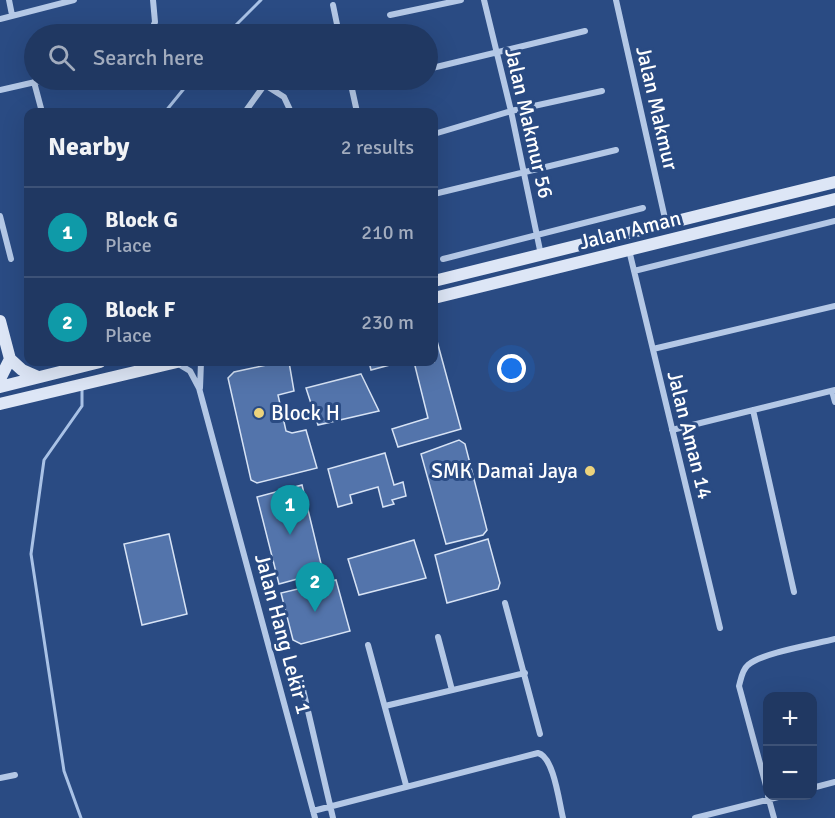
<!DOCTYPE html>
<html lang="en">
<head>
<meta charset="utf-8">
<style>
  body { margin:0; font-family:Signika,sans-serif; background:#2d436b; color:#f1f3f6 }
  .controls { position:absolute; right:18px; bottom:18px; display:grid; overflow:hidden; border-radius:12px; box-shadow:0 6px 24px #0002 }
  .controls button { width:54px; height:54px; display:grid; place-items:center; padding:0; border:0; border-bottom:2px solid #3d5277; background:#203862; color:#f1f3f6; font:30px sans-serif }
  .you { position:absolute; left:512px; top:369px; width:21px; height:21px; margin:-15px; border:4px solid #fff; border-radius:50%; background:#1a73e8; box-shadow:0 0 0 9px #1a73e833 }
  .badge { display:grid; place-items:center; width:39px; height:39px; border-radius:50%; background:#ecd37c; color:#fff; font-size:20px; font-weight:700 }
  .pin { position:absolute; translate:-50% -50px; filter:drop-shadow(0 2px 3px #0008) }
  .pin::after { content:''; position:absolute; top:32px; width:21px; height:18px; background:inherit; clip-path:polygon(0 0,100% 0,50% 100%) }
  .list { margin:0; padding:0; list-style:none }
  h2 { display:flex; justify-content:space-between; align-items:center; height:78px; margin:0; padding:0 24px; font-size:26px }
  h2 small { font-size:20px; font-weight:400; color:#a2acbe }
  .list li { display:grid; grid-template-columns:39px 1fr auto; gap:18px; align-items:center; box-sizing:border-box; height:90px; padding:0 24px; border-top:2px solid #3d5277 }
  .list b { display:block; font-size:22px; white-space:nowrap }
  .list p { margin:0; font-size:20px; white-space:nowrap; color:#a2acbe }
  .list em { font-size:20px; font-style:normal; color:#a2acbe }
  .icon { flex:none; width:33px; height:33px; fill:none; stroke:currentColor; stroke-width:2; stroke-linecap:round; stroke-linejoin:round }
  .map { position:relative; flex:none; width:835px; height:818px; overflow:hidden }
  .search { position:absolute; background:#203862; box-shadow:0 6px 24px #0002; left:24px; top:24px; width:414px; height:66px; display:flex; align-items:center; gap:15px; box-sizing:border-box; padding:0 21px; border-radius:33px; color:#a2acbe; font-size:22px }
  .panel { position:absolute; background:#203862; box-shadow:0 6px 24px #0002; left:24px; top:108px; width:414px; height:258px; border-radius:12px }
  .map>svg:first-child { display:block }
</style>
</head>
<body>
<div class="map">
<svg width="835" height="818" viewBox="0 0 835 818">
  <rect width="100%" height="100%" fill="#2a4b83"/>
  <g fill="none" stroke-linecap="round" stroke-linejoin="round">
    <path stroke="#a9c2e6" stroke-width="3" d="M227 34 261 0
      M165 112 191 80
      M81 818 64 771 31 554 44 460 82 406V388"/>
  </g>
  <path fill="#5374ab" stroke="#d7e3f5" stroke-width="1.5" d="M434 330 461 429 398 447 392 429 428 418 414 362H434Z
    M280 362H289L294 391 278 395 286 431 292 433 306 430 317 468 257 483 251 480 228 378 234 372Z
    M369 362H401L371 370Z
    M361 374 379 411 318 425 306 388Z
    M459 440 465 444 487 530 483 535 446 544 421 454Z
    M385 453 394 485 403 482 406 496 392 500 394 504 383 507 378 487 350 495 352 503 338 507 328 469Z
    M302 485 323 572 279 584 257 497Z
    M169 534 187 614 142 625 124 544Z
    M488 539 500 583 498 589 447 603 435 555Z
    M414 540 426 578 359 595 348 559Z
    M336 580 350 631 301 644 293 640 281 593Z"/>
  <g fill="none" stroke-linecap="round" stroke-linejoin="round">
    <path stroke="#b4c8e6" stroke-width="6" d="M9 0 12 15
      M484 0 511 111 541 255
      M616 0 666 223
      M333 5 339 34
      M390 15 461 0
      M0 19 74 0
      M150 34 155 22 153 0
      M320 34 338 31
      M428 69 585 31
      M350 80 357 112
      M34 82 42 112
      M265 85 284 97 291 112
      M0 90 44 80
      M245 112 268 80
      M434 134 511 111 602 91
      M434 194 616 150
      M0 216 11 259
      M629 250 720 628
      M443 259 643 208
      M634 271 835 221
      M653 349 835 306
      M175 362 190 371 199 388 315 818
      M200 388 201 362
      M832 391 835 402
      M753 410 794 592
      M672 430 835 390
      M505 603 540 734
      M438 637 452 690
      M368 645 406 785
      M301 681 333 818
      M385 706 525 673
      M0 778 15 775
      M812 788 835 782
      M768 793 739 686C741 679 742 670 748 665 761 653 816 644 835 639
      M768 796 774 818
      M313 811 538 753C554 757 559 802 563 818
      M695 818 782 796"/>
    <path stroke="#dde6f6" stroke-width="12" d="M434 281 835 182
      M434 298 835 199
      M0 321 10 359 0 379
      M10 359 22 370 38 377
      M0 387 100 362
      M0 404 177 362"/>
  </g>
  <g fill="#ecd37c" stroke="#2a4b83" stroke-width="2">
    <circle cx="259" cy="413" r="6"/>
    <circle cx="590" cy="471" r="6"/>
  </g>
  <g text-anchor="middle" stroke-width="6" stroke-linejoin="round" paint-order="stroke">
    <g font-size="21" fill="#fff" stroke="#2a4b83">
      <text transform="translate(657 108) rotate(77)" y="7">Jalan Makmur</text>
      <text transform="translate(529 123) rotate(77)" y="7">Jalan Makmur 56</text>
      <text transform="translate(630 230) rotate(-14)" y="7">Jalan Aman</text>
      <text transform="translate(690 435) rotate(76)" y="7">Jalan Aman 14</text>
      <text transform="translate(283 634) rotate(75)" y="7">Jalan Hang Lekir 1</text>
    </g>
    <g font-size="21" fill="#fff" stroke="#2a4b83" text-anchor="start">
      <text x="271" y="420">Block H</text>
      <text x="578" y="478" text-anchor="end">SMK Damai Jaya</text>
    </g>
  </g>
</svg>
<div class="controls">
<button>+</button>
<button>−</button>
</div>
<div class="you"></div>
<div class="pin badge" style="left:290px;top:535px;background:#0f9aa8">1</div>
<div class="pin badge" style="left:315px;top:612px;background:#0f9aa8">2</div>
<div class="search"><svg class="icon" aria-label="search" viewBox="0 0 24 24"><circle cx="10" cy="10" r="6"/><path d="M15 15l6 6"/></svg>Search here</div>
<section class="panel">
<h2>Nearby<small>2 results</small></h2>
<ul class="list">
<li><span class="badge" style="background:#0f9aa8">1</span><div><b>Block G</b><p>Place</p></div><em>210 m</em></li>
<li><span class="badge" style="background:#0f9aa8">2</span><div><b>Block F</b><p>Place</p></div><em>230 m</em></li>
</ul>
</section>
</div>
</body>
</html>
